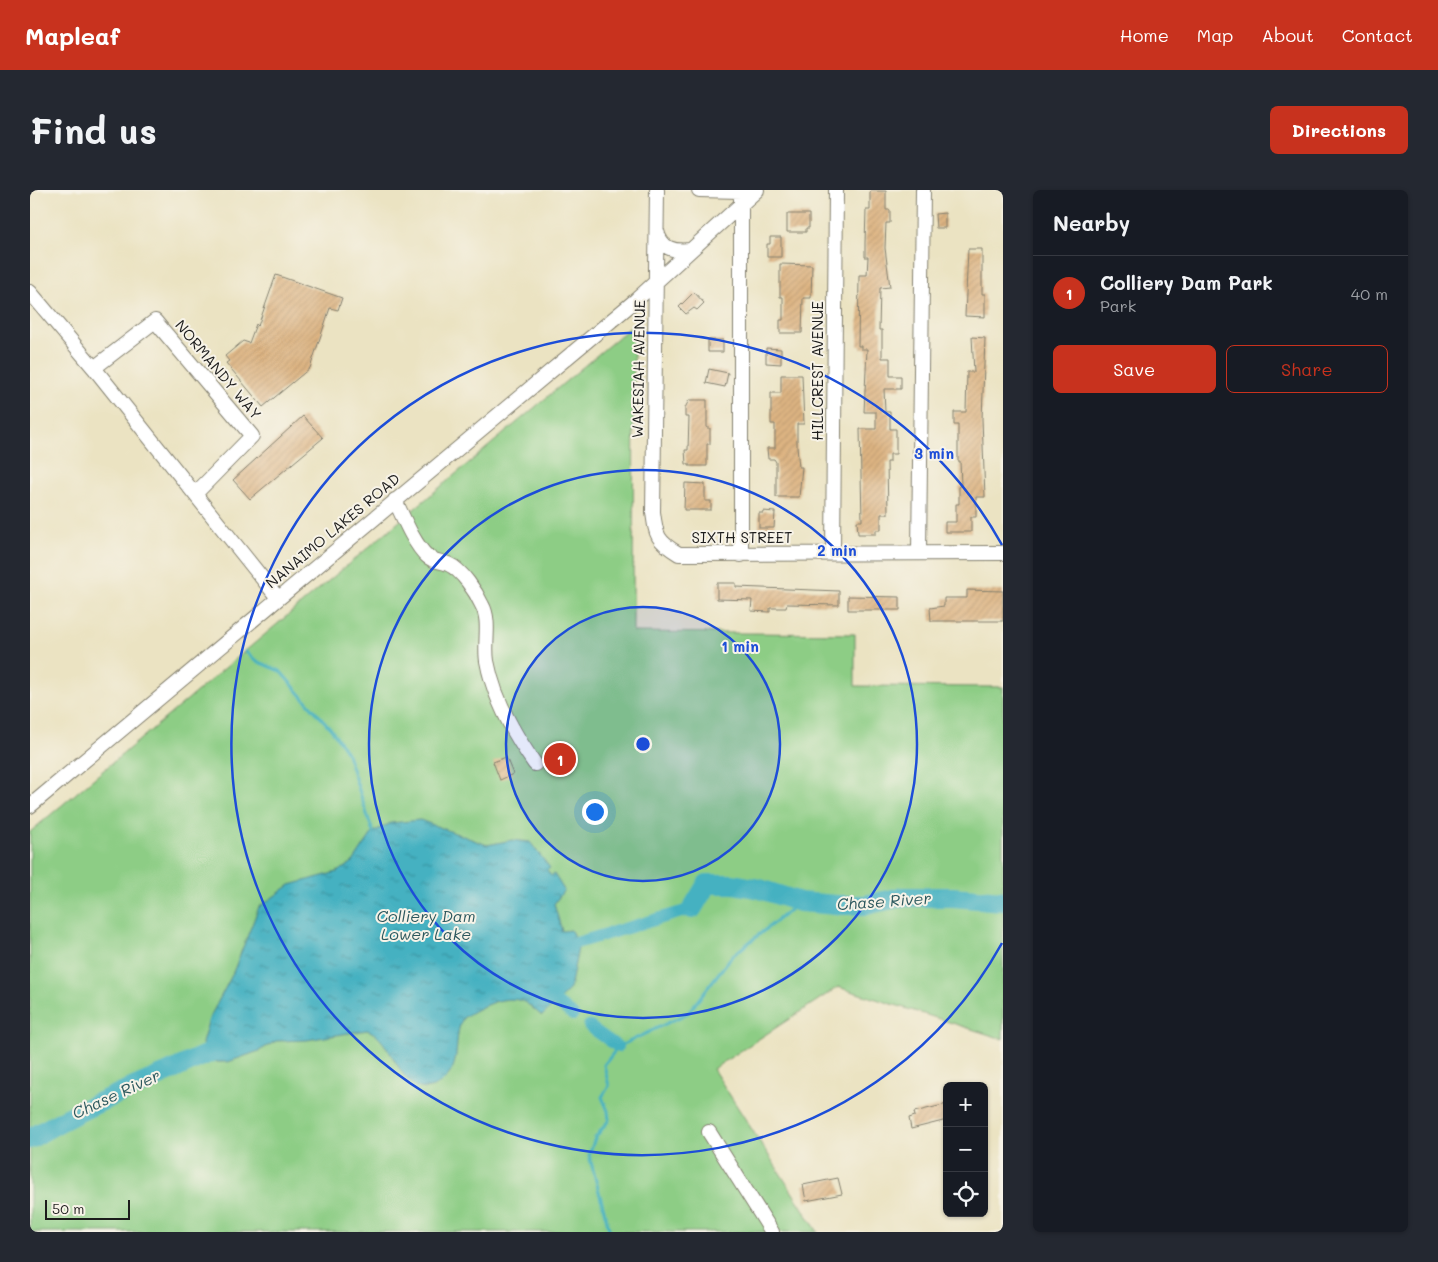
<!DOCTYPE html>
<html lang="en">
<head>
<meta charset="utf-8">
<style>
  body { margin:0; font-family:Mali,sans-serif; background:#242831; color:#f1f3f6 }
  .controls { position:absolute; right:15px; bottom:15px; display:grid; overflow:hidden; border-radius:8px; box-shadow:0 1px 4px #0004 }
  .controls button { width:45px; height:45px; display:grid; place-items:center; padding:0; border:0; border-bottom:1px solid #363941; background:#171b24; color:#f1f3f6; font:25px sans-serif }
  .scale { position:absolute; left:15px; bottom:12px; width:85px; box-sizing:border-box; padding-left:5px; border:2px solid #1c1c1c; border-top:0; font-size:14px; line-height:18px; white-space:nowrap; color:#1c1c1c; -webkit-text-stroke:4px #f7f3e8; paint-order:stroke }
  .you { position:absolute; left:564px; top:621px; width:18px; height:18px; margin:-12px; border:4px solid #fff; border-radius:50%; background:#1a73e8; box-shadow:0 0 0 8px #1a73e833 }
  .badge { display:grid; place-items:center; width:32px; height:32px; border-radius:50%; background:#c8321e; color:#fff; font-size:16px; font-weight:700 }
  .pin { position:absolute; translate:-50% -50%; border:2px solid #fff; box-shadow:0 1px 5px #0006 }
  .list { margin:0; padding:0; list-style:none }
  h2 { display:flex; justify-content:space-between; align-items:center; height:65px; margin:0; padding:0 20px; font-size:21px }
  h2 small { font-size:16px; font-weight:400; color:#9ea1a6 }
  .list li { display:grid; grid-template-columns:32px 1fr auto; gap:15px; align-items:center; box-sizing:border-box; height:75px; padding:0 20px; border-top:1px solid #363941 }
  .list b { display:block; font-size:19px; white-space:nowrap }
  .list p { margin:0; font-size:16px; white-space:nowrap; color:#9ea1a6 }
  .list em { font-size:16px; font-style:normal; color:#9ea1a6 }
  .actions { display:flex; gap:10px; padding:15px 20px }
  .actions a { flex:1; padding:11px 0; border:1px solid #c8321e; border-radius:8px; text-align:center; font-size:18px; color:#c8321e }
  .actions .main { background:#c8321e; color:#fff }
  .icon { flex:none; width:28px; height:28px; fill:none; stroke:currentColor; stroke-width:2; stroke-linecap:round; stroke-linejoin:round }
  .map { position:relative; flex:none; width:973px; height:1042px; overflow:hidden; border-radius:8px }
  header { display:flex; align-items:center; gap:30px; box-sizing:border-box; height:70px; padding:0 25px; background:#c8321e; color:#fff }
  header strong { font-size:24px }
  nav { display:flex; gap:28px; margin-inline-start:auto; font-size:18px }
  .intro { display:flex; align-items:center; justify-content:space-between; box-sizing:border-box; height:120px; padding:0 30px }
  h1 { margin:0; font-size:35px }
  .button { padding:12px 22px; border-radius:8px; background:#c8321e; color:#fff; font-size:18px; font-weight:700 }
  main { display:flex; gap:30px; padding:0 30px }
  aside { flex:1; background:#171b24; border-radius:8px; box-shadow:0 1px 4px #0004 }
  .map>svg:first-child { display:block }
</style>
</head>
<body>
<header>
<strong>Mapleaf</strong>
<nav><a>Home</a><a>Map</a><a>About</a><a>Contact</a></nav>
</header>
<div class="intro"><h1>Find us</h1><a class="button">Directions</a></div>
<main>
<div class="map">
<svg width="973" height="1042" viewBox="0 0 973 1042">
  <defs>
    <pattern id="water-ripples" width="26" height="14" patternUnits="userSpaceOnUse" patternTransform="scale(1.25)"><rect width="26" height="14" fill="#44b1c1"/><path d="M2 4q2-2 4 0t4 0M15 11q2-2 4 0t4 0" fill="none" stroke="#388f9c"/></pattern>
    <pattern id="building-hatch" width="6" height="6" patternUnits="userSpaceOnUse" patternTransform="scale(1.25)"><rect width="6" height="6" fill="#ddb482"/><path d="M-1 1l2-2M0 6l6-6M5 7l2-2" fill="none" stroke="#bd9a70"/></pattern>
  </defs>
  <rect width="100%" height="100%" fill="#f7f3e8"/>
  <filter id="ink" filterUnits="userSpaceOnUse"><feTurbulence type="fractalNoise" baseFrequency=".02" numOctaves="2"/><feDisplacementMap in="SourceGraphic" scale="10" xChannelSelector="R" yChannelSelector="G"/><feConvolveMatrix kernelMatrix="1 2 1 2 8 2 1 2 1" color-interpolation-filters="sRGB"/></filter>
  <filter id="wash" filterUnits="userSpaceOnUse"><feTurbulence type="fractalNoise" baseFrequency=".0096" numOctaves="4" result="noise"/><feDisplacementMap in="SourceGraphic" scale="20" xChannelSelector="R" yChannelSelector="G"/><feGaussianBlur stdDeviation="1.12" result="paint"/><feColorMatrix in="noise" values="0 0 0 0 0 0 0 0 0 0 0 0 0 0 0 0 0 1.4 0 .05"/><feComposite in="paint" operator="in"/></filter>
  <g filter="url(#wash)">
    <rect width="100%" height="100%" fill="#ebe3c2"/>
    <path fill="#8dcd85" stroke="#547450" d="M604 134 603 442 825 444V496L973 497V849L808 797 683 879 788 1042H0V642Z"/>
    <path fill="url(#water-ripples)" stroke="#30666e" d="M390 630 457 655 482 650 500 652 520 678 517 680 521 686 524 684 534 700 524 714 532 741 541 740 548 758 540 799 512 826C507 822 502 817 496 813 477 802 449 817 433 828 421 849 435 877 409 894 372 917 365 848 337 840L277 850 246 851 229 861 198 872H187L174 863 172 853 179 829 202 785 229 717 260 695 307 682 323 672 343 642 361 633Z"/>
    <g fill="none" stroke-linecap="round" stroke-linejoin="round">
      <path stroke="#44b1c1" stroke-width="3" d="M215 461 224 470 250 481 301 539 316 561 343 642
        M580 1042 559 965 565 948 579 930 578 921 572 907 579 896 574 875 588 857 658 823 702 766 770 712"/>
      <path stroke="#44b1c1" stroke-width="12" d="M546 753 662 719
        M526 812 543 825
        M559 836 588 857"/>
      <path stroke="#44b1c1" stroke-width="20" d="M662 719 677 694H703L730 699 770 712 806 715H835L872 707H922L973 711
        M0 949C42 923 87 904 132 885 155 875 175 863 199 856"/>
    </g>
    <g id="blocks">
      <path fill="url(#building-hatch)" d="M840 1H856V20H860V33H856L855 58 860 97 850 98 849 140H852V168H860V186H871V199H854L855 222H860V239H866V264H860V272H857L858 324H851V340H846V344H828L827 331H832L830 239H846V222H834L837 159H831V156H828L829 85H837L838 67H835V53L836 20H840Z
        M915 23V38H906L905 24Z
        M757 24H779V38H776V42H757Z
        M740 47H751V67H737V54H740Z
        M938 59H952V104H955V127L935 126Z
        M750 74 782 75 781 108H773L772 143H750V130H753V107H750Z
        M246 85 312 108 308 120 300 118 280 178 233 217 196 173 199 171 195 166 213 151 219 153 226 134 228 136Z
        M664 102 674 113 667 120 664 118 656 124 649 117Z
        M942 147 955 148 952 229 955 307H946V327H941V342H915V332H926V314H929V296H931L930 271H928V235H924V222H936L937 182H944Z
        M678 150H693V162H678Z
        M736 158 751 159V174L736 173Z
        M679 179 698 183 695 197 676 193Z
        M751 185H772L774 234H767V257L769 277H772L769 307H746V272L744 269H738L737 258H745V234H741V203H751Z
        M659 210H677V238H680V254H677V276H659V274H656L655 260H658L659 227H655V218Z
        M273 226 293 248 220 309 203 290Z
        M655 293 675 294V311H681V320H654Z
        M733 321 745 322 744 338H729V323H733Z
        M687 393H706V397L809 401V415L757 414 756 418H740V422L721 421 722 410 687 409Z
        M937 400 973 401V431H901L900 418 914 416V408H937Z
        M818 406 870 407V420H818Z
        M476 567 483 584 470 590 463 572Z
        M917 914V930L881 939 879 928 885 926 884 922Z
        M808 988 812 1004 776 1011 773 995Z"/>
    </g>
  </g>
  <g filter="url(#ink)">
    <use href="#blocks" fill-opacity="0" stroke="#84806f" stroke-width="1"/>
    <g fill="none" stroke-linecap="round" stroke-linejoin="round">
      <g stroke="#84806f" stroke-width="16">
        <path id="minor" d="M627 0 623 322C626 346 627 351 649 364L973 363
          M669 0 711 1V365
          M627 41C631 59 644 62 661 60
          M0 102 64 178 248 408
          M64 178 125 131 222 246 165 304
          M365 310C373 327 384 354 397 366 403 372 412 371 418 374 432 380 446 402 452 415 461 431 454 453 457 471 464 509 483 543 505 574
          M803 363 806 0
          M889 363 893 0
          M0 616 606 110 727 0
          M679 942 742 1042"/>
      </g>
      <use href="#minor" stroke="#fff" stroke-width="14"/>
    </g>
  </g>
  <circle cx="613" cy="554" r="137" fill="#1d4ed8" fill-opacity=".12"/>
  <g fill="none" stroke="#1d4ed8" stroke-width="2.5">
    <circle cx="613" cy="554" r="137"/>
    <circle cx="613" cy="554" r="274"/>
    <path d="M972 753A411 411 0 1 1 972 355"/>
  </g>
  <g text-anchor="middle" stroke-width="4" stroke-linejoin="round" paint-order="stroke">
    <g font-size="15" fill="#1c1c1c" stroke="#f7f3e8">
      <text transform="translate(609 179) rotate(-89)" y="5">WAKESIAH AVENUE</text>
      <text transform="translate(188 180) rotate(50)" y="5">NORMANDY WAY</text>
      <text transform="translate(788 181) rotate(-90)" y="5">HILLCREST AVENUE</text>
      <text transform="translate(303 341) rotate(-40)" y="5">NANAIMO LAKES ROAD</text>
      <text x="712" y="353">SIXTH STREET</text>
    </g>
    <g font-size="16" font-style="italic" fill="#2c585e" stroke="#f7f3e8">
      <text transform="translate(854 711) rotate(-4)" y="6">Chase River</text>
      <text x="396" y="732">Colliery Dam<tspan x="396" dy="18">Lower Lake</tspan></text>
      <text transform="translate(86 904) rotate(-25)" y="6">Chase River</text>
    </g>
  </g>
  <circle cx="613" cy="554" r="8" fill="#1d4ed8" stroke="#f7f3e8" stroke-width="2.5"/>
  <g font-size="15" text-anchor="middle" font-weight="bold" fill="#1d4ed8" stroke="#f7f3e8" stroke-width="4" stroke-linejoin="round" paint-order="stroke">
    <text x="904" y="269">3 min</text>
    <text x="807" y="366">2 min</text>
    <text x="710" y="462">1 min</text>
  </g>
</svg>
<div class="controls">
<button>+</button>
<button>−</button>
<button><svg class="icon" aria-label="locate" viewBox="0 0 24 24"><circle cx="12" cy="12" r="6"/><path d="M12 2v4M12 18v4M2 12h4M18 12h4"/></svg></button>
</div>
<div class="scale">50 m</div>
<div class="you"></div>
<div class="pin badge" style="left:530px;top:569px">1</div>
</div>
<aside>
<h2>Nearby<small></small></h2>
<ul class="list">
<li><span class="badge">1</span><div><b>Colliery Dam Park</b><p>Park</p></div><em>40 m</em></li>
</ul>
<div class="actions"><a class="main">Save</a><a>Share</a></div>
</aside>
</main>
</body>
</html>
